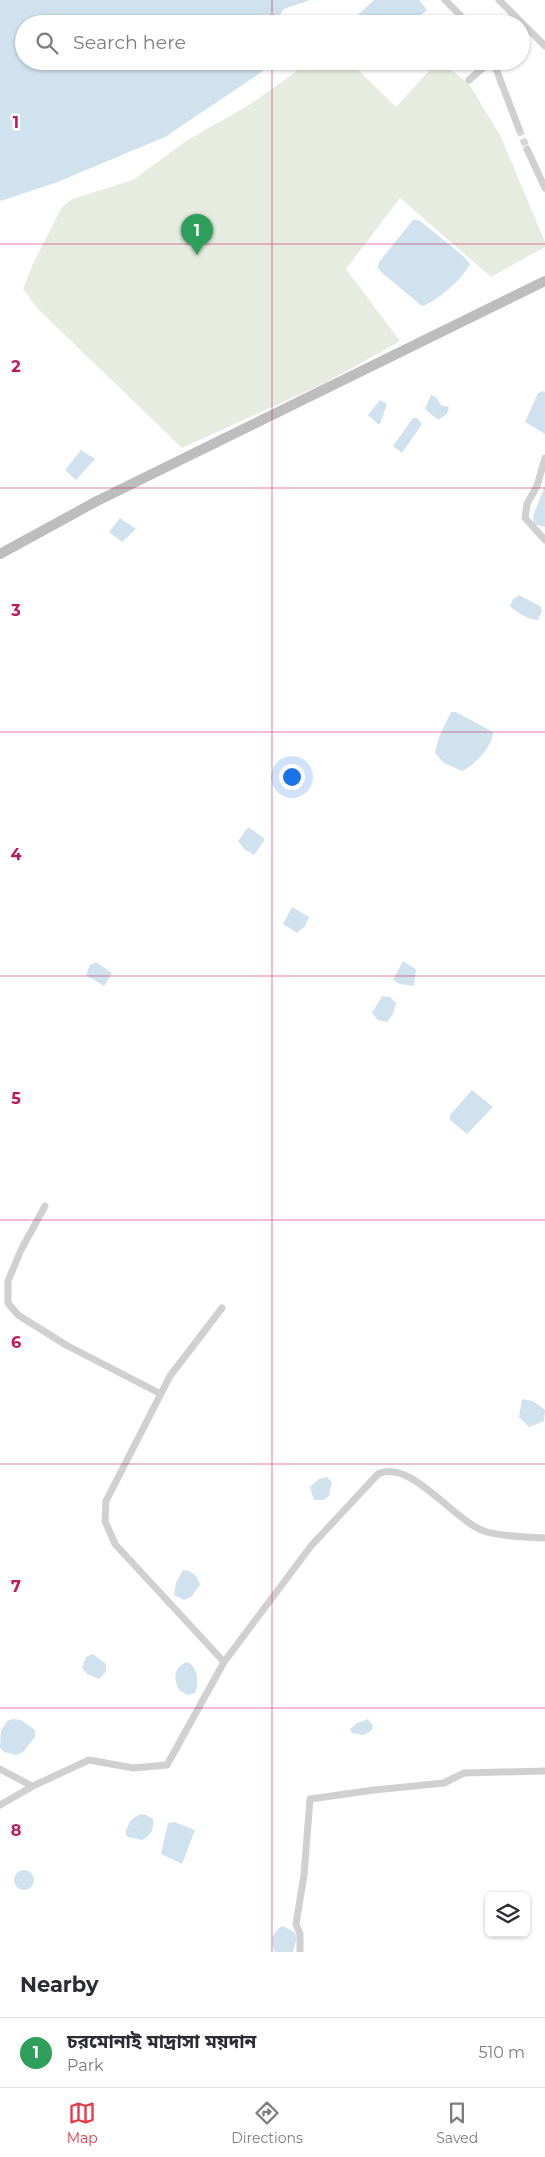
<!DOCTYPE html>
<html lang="en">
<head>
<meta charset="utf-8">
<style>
  body { margin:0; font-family:Montserrat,"Noto Sans Bengali",sans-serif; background:#f2f2f3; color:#2b2b33 }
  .controls { position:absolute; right:15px; bottom:15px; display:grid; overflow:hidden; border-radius:8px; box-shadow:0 1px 4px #0004 }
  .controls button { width:45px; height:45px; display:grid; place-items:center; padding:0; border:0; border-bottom:1px solid #e1e1e2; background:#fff; color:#2b2b33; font:25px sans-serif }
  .you { position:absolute; left:291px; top:776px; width:18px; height:18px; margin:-12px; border:4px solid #fff; border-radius:50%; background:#1a73e8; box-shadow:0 0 0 8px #1a73e833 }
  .badge { display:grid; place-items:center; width:32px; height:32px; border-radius:50%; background:#e63946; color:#fff; font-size:16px; font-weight:700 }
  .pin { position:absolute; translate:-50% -41px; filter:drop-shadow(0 1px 2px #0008) }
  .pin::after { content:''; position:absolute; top:26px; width:18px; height:15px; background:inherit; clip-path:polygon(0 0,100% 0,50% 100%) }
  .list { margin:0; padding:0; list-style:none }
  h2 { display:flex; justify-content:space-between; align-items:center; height:65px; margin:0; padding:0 20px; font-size:21px }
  h2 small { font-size:16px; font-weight:400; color:#7c7c81 }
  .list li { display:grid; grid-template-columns:32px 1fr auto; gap:15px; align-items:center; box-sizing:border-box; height:70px; padding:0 20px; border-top:1px solid #e1e1e2 }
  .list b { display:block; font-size:19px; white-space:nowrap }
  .list p { margin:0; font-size:16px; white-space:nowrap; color:#7c7c81 }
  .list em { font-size:16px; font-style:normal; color:#7c7c81 }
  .icon { flex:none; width:28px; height:28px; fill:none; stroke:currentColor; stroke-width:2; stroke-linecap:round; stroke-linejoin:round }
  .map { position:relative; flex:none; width:545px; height:1952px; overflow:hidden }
  .search { position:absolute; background:#fff; box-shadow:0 1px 4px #0004; left:15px; right:15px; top:15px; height:55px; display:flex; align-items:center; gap:12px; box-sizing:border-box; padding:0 18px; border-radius:28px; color:#7c7c81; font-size:19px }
  .sheet { height:135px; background:#fff }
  nav { display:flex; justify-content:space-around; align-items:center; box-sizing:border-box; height:70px; border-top:1px solid #e1e1e2; background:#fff; font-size:14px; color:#7c7c81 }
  nav a { display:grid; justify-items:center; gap:2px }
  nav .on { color:#e63946 }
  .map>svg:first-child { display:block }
</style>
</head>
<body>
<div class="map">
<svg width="545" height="1952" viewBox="0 0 545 1952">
  <rect width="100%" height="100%" fill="#fff"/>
  <path fill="#e6ecdf" d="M311 61H349L396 107 438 61H440L469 84 501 137 545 242V247L491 277 400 198 346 269 400 341 327 382 182 448 38 309 23 289 33 264 62 207 72 199 133 180 186 141 249 105Z"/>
  <path fill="#cfe2ee" d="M0 0H310L284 9 273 24H24V61H263V71L165 137 55 183 0 201Z
    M374 0H419L427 10 410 24H348Z
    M413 220H419L462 255 470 264C463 278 437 302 422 306L382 273 378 268 379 262Z
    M543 391 545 392V434L525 422 538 393Z
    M431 395 436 397 441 405 449 407 447 414 438 420 425 409Z
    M380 400 387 404 380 424H378L368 415Z
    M413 418H417L422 424 402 453 393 446Z
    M81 450 95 459 76 480 65 470Z
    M545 486V527L534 524 533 516Z
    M120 518 136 529 122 542 109 532Z
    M519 595 540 606 542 611 538 620C530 620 515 612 510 606L513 599Z
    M451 712H456L493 732C493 746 474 766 462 771L444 763 435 753 439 737Z
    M248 827 264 838V841L254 855 244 849 238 841Z
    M292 907 309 917 305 926 297 933 283 924Z
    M403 961 416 969 414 986 400 984 393 980Z
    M96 962 112 973 104 986 86 975 90 965Z
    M382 996 390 997 396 1003 393 1014 387 1022 378 1020 372 1013Z
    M472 1090 493 1107 467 1134 450 1120V1115Z
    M522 1399 533 1401 545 1410 544 1421 529 1427 519 1417Z
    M327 1477 332 1482 329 1496 324 1500H314L310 1487 319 1479Z
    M183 1570C192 1570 198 1577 200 1585L191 1597 184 1600 174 1595 176 1583Z
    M93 1654 106 1664V1672L99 1679 87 1674 82 1668 86 1657Z
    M187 1662C198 1666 199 1683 195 1693L188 1695 180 1691C173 1680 173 1667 187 1662Z
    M13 1719 21 1720 35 1730V1737L23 1752 16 1755 4 1752 0 1748 1 1731 7 1721Z
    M368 1719 373 1726 371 1731 363 1735 352 1733 350 1729 357 1723Z
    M140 1814 146 1815 153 1819C154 1829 151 1836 142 1840L128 1837 125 1833 130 1821Z
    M174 1822 195 1830 182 1864 161 1854 168 1823Z
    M14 1880a10 10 0 1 1 20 0a10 10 0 1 1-20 0Z
    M283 1926 294 1932 297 1937 293 1952H275C270 1942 272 1931 283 1926Z"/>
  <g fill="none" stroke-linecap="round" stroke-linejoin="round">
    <path stroke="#d6d6d6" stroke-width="7" stroke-dasharray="7 3.5" stroke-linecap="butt" d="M519 129 527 149"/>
    <path stroke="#d0d0d0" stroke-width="7" d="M445 0 469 24
      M499 0 545 46
      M493 61 519 129
      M469 80 491 61
      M527 149 545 188
      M545 458 537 486 527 504 525 518 545 540
      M45 1206 21 1250 8 1281V1303L18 1315 66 1345 161 1394
      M222 1308 170 1376 106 1501 105 1521 115 1544 224 1662
      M0 1769 32 1786
      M0 1805 35 1785 89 1760 133 1768 167 1765 224 1662 311 1546 378 1474C410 1458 454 1521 484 1531 501 1537 527 1537 545 1538
      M300 1952V1934L296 1924 304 1875 310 1799 374 1790 444 1783 464 1773 545 1771"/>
    <path stroke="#bdbdbd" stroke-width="10" d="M0 554 97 501 545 281"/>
  </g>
  <path fill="none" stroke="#c2185b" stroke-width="1" stroke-opacity="0.55" d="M272 0V24M272 61V1952M0 244H545M0 488H545M0 732H545M0 976H545M0 1220H545M0 1464H545M0 1708H545"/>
  <g font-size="16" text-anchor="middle" font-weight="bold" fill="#c2185b" stroke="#fff" stroke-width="5" stroke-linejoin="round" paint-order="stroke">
    <text x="16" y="128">1</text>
    <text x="16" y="372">2</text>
    <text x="16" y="616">3</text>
    <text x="16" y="860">4</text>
    <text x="16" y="1104">5</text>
    <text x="16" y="1348">6</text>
    <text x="16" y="1592">7</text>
    <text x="16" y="1836">8</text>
  </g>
</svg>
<div class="controls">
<button><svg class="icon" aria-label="layers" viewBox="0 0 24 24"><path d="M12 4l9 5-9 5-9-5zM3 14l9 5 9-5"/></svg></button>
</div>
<div class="you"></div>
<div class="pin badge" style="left:197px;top:255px;background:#2e9e5b">1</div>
<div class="search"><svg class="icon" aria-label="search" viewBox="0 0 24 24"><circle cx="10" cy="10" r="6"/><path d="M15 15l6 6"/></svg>Search here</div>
</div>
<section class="sheet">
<h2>Nearby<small></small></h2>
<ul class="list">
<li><span class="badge" style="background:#2e9e5b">1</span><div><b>চরমোনাই মাদ্রাসা ময়দান</b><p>Park</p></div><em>510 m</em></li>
</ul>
</section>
<nav>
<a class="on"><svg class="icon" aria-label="map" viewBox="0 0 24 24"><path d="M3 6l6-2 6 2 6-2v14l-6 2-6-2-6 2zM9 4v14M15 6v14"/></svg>Map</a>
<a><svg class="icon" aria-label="directions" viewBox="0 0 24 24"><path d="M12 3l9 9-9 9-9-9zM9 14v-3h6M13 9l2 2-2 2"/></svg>Directions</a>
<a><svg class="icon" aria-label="saved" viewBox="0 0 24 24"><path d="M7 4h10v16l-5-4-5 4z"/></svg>Saved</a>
</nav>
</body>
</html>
